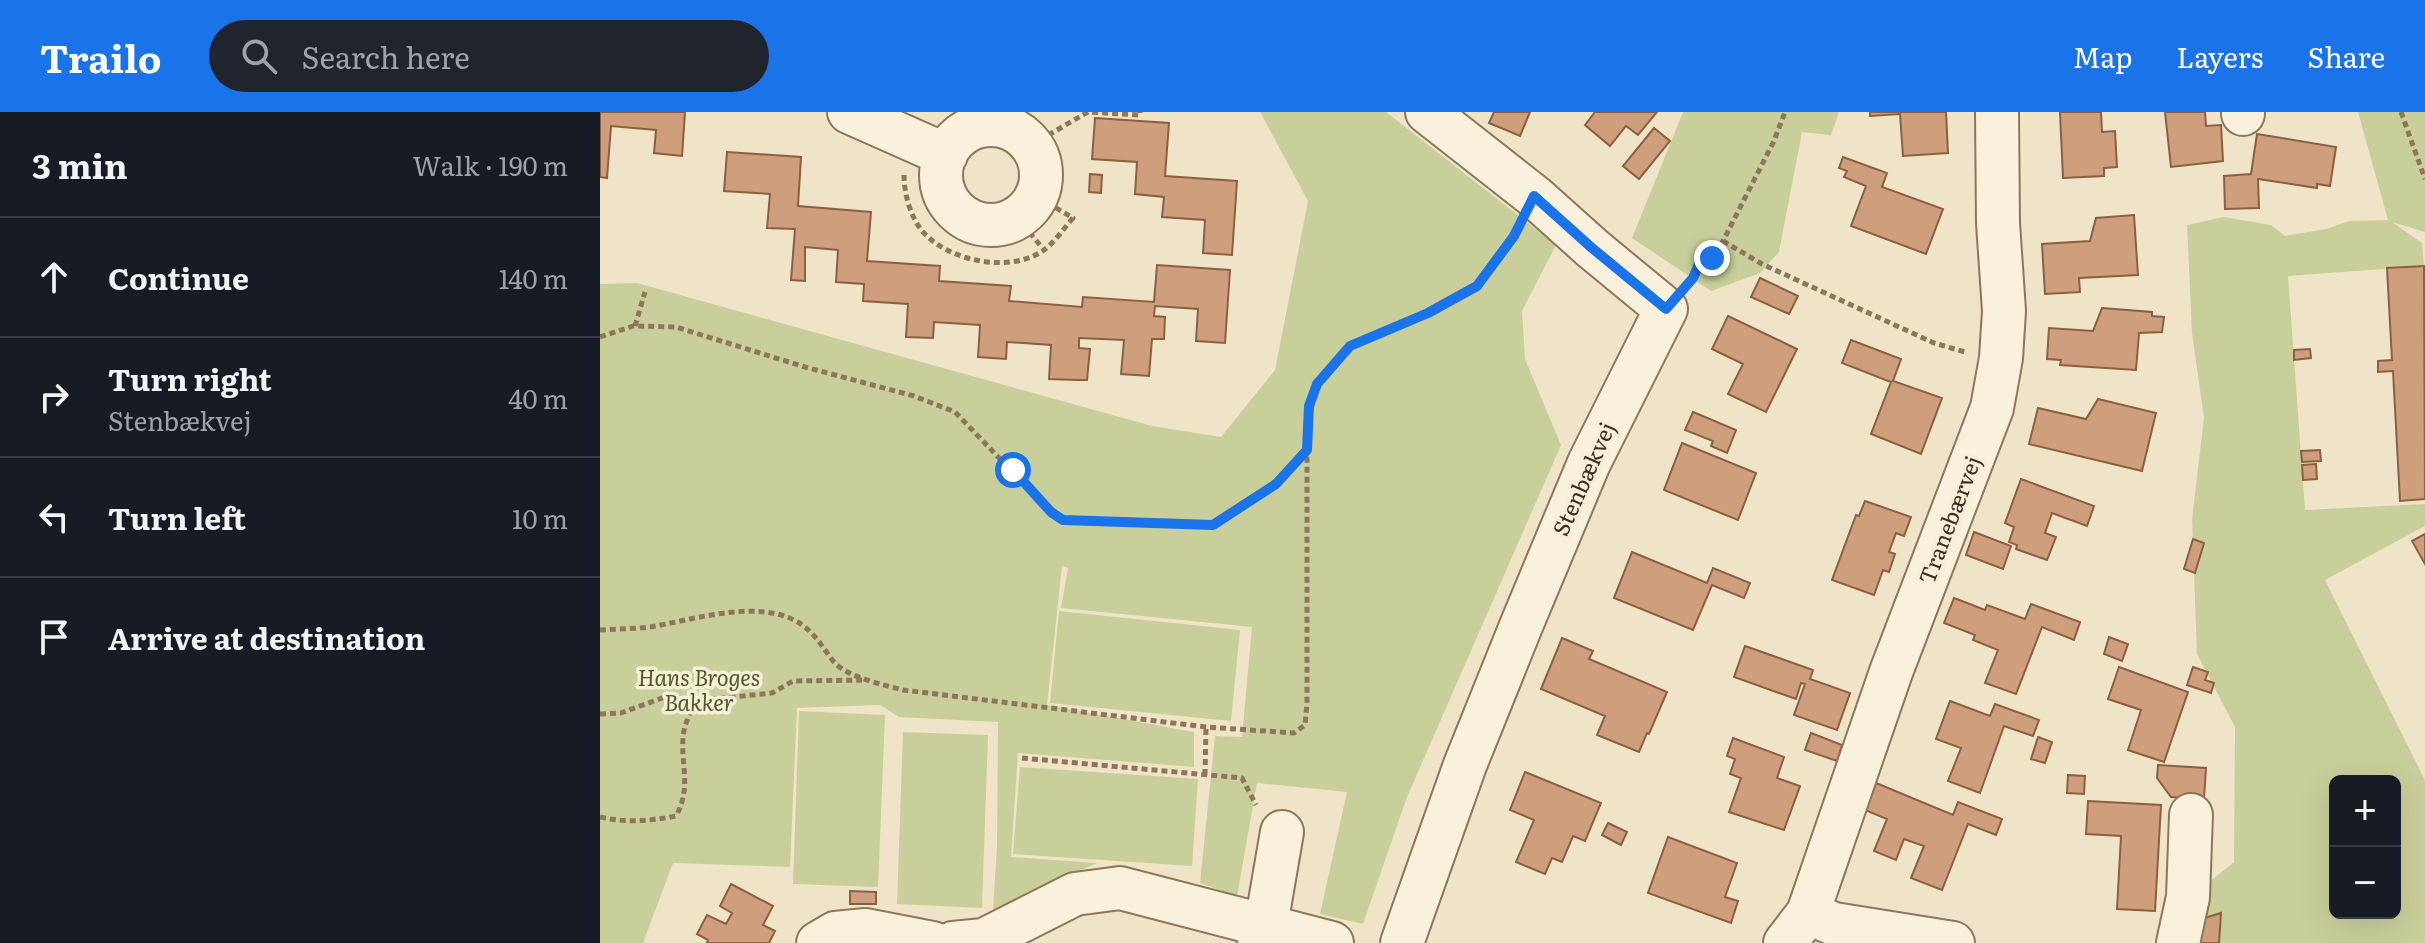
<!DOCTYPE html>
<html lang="en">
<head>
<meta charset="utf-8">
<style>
  body { margin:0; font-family:Literata,serif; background:#20242c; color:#f1f3f6 }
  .controls { position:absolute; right:24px; bottom:24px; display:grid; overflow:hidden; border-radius:12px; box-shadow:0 8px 32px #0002 }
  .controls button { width:72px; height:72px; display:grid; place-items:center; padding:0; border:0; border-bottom:2px solid #363941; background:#171b24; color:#f1f3f6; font:40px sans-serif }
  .stop { position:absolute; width:24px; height:24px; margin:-18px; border:6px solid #1a73e8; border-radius:50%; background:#fff }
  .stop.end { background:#1a73e8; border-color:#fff; box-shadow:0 2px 8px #0008 }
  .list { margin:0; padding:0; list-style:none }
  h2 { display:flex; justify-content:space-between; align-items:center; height:104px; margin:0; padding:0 32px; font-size:34px }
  h2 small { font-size:26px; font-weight:400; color:#9ea1a6 }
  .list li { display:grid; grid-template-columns:52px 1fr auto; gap:24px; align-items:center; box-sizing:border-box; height:120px; padding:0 32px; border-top:2px solid #363941 }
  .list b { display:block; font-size:30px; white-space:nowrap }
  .list p { margin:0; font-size:26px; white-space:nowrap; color:#9ea1a6 }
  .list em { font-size:26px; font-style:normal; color:#9ea1a6 }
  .icon { flex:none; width:44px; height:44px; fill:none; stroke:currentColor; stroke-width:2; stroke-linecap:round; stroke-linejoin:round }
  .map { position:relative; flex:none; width:1825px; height:831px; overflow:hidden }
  header { display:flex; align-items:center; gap:48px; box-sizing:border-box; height:112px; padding:0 40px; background:#1a73e8; color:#fff }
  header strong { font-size:38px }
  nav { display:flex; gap:44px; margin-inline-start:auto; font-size:28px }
  .search { width:560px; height:72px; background:#20242c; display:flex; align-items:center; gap:20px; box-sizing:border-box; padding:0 28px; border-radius:44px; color:#9ea1a6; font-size:30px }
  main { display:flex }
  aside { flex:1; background:#171b24 }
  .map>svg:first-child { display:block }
</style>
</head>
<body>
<header>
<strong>Trailo</strong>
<div class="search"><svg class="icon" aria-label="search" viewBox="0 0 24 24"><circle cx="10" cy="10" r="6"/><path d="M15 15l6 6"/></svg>Search here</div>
<nav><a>Map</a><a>Layers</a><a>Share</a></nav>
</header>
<main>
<aside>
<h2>3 min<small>Walk · 190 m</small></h2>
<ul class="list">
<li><svg class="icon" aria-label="ahead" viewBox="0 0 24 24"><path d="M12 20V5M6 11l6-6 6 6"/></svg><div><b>Continue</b></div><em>140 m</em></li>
<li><svg class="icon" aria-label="right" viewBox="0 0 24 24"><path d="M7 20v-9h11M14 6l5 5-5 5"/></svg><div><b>Turn right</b><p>Stenbækvej</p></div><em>40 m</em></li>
<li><svg class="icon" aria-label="left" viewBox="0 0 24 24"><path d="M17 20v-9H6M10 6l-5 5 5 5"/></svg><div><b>Turn left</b></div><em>10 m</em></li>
<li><svg class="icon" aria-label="arrive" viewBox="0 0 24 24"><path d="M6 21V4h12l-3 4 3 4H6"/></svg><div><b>Arrive at destination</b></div></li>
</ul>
</aside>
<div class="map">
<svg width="1825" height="831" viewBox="0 0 1825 831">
  <rect width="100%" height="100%" fill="#f0e4c8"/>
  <path fill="#c9cf9b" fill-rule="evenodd" d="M660 0H786L956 133 922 199 925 247 961 333 807 685 763 812 720 802 747 680 657 671 637 784 600 771 615 624 642 625 652 515 461 496 468 456 462 454 447 593 594 620V655L418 641 411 745 497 751 393 798 397 735 398 610 299 605 280 593 197 596 190 755 73 751 43 831H0V172L37 171 552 314 621 325 675 258 708 89Z
    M1083 0H1239L1231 23 1202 20 1179 140 1160 161 1111 179 1032 126Z
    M1758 0H1825V120L1792 110 1822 131 1824 154 1688 164 1705 398 1825 392V414L1725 468 1825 668V831H1590L1596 781 1634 750 1635 615 1597 542 1592 407 1604 306 1592 221 1587 113 1624 105 1671 113 1685 124 1726 117 1749 109 1788 108ZM1735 669H1795V801H1735Z
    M459 499 640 518 631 609 450 591Z
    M199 599 285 603 278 775 193 772Z
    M303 620 388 623 382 796 297 792Z
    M420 655 598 667 592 754 413 742Z"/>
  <path fill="#cf9f7d" stroke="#8d5f41" stroke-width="2" d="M0 0H85L82 44 54 41 56 18 11 14 7 66 0 65Z
    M894 0H930L920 24 889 11Z
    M995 0H1057L1038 23 1026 14 1010 34 985 13Z
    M1270 0H1346L1348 41 1303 44 1300 2 1270 4Z
    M1460 0H1501L1502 20 1515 19 1517 55 1504 56V64L1463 66Z
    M1565 0H1605L1606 14 1621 13 1623 49 1571 55Z
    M495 6 569 11 565 64 637 69 632 143 603 141 605 108 562 105 564 85 535 82 537 50 492 47Z
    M1054 16 1070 29 1039 67 1023 54Z
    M1657 22 1736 35 1730 74 1717 72V76L1658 67 1659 96 1625 97 1624 64 1651 62Z
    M127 40 201 45 198 94 271 100 267 149 340 154 339 169 411 174 409 189 482 195 483 185 554 190 557 153 630 158 625 231 596 229 598 197 555 194 554 204 565 205 564 227H552L549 264 521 262 524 228 479 226V236L490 237 487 268H477L449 267 451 233 407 230 406 247 378 245 380 213 334 210 333 226 306 225 308 192 263 189 264 172 236 170 238 138 205 135V169L191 168 195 117 167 116 170 82 124 79Z
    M1243 45 1287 61 1282 75 1343 97 1326 142 1251 114 1266 74 1244 65 1247 59 1239 56Z
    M490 62 502 63 501 81 489 80Z
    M1534 103 1538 163 1479 166 1480 180 1445 182 1442 132 1490 129 1496 106Z
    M1824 154 1825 387 1800 389 1793 259 1778 260V249L1792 248 1787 156Z
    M1160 166 1198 184 1189 202 1151 185Z
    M1502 196 1552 200V204L1564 205 1562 220 1539 221 1536 258 1460 253 1461 248 1447 247 1449 216 1493 219Z
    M1128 204 1197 237 1166 300 1128 282 1143 252 1112 237Z
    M1251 228 1301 247 1293 269 1342 286 1321 342 1271 322 1291 270 1242 251Z
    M1710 237 1711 246 1694 248V238Z
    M1498 287 1556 301 1542 359 1429 332 1438 296 1486 307Z
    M1093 300 1136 318 1127 341 1111 334 1113 329 1085 318Z
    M1082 331 1156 361 1138 408 1064 378Z
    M1720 338 1721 349 1702 350 1701 339Z
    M1716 352 1717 367 1703 368 1702 353Z
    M1421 367 1494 394 1487 414 1452 401 1445 421 1456 425 1447 448 1416 437 1417 433 1409 430 1414 415 1405 411Z
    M1265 389 1311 405 1304 424 1296 421 1289 440 1295 442 1289 460 1283 458 1274 483 1232 468 1256 403 1259 404Z
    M1374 420 1411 434 1403 457 1366 443Z
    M1825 422V452L1812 429Z
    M1593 427 1604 431 1595 461 1584 457Z
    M1032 440 1107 471 1113 456 1150 471 1144 486 1112 473 1093 518 1014 486Z
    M1354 486 1385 498 1387 493 1425 507 1431 492 1480 510 1474 528 1442 515 1416 582 1385 571 1398 538 1373 528 1375 523 1344 511Z
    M1509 525 1528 532 1522 549 1504 542Z
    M962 526 993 539 989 547 1067 580 1049 622 1047 621 1039 640 997 623 1005 604 941 577Z
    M1145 534 1213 558 1210 567 1250 581 1237 618 1194 603 1205 572 1201 571 1196 587 1134 565Z
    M1519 555 1588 580 1564 650 1528 638 1541 598 1508 587Z
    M1593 555 1608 560 1605 568 1614 571 1611 581 1587 573Z
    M1350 589 1390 604 1395 592 1439 608 1433 624 1404 614 1380 681 1348 669 1361 636 1336 627Z
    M1211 621 1242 633 1237 649 1205 638Z
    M1438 625 1452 630 1445 651 1431 647Z
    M1133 626 1184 645 1177 666 1200 674 1184 718 1129 700 1141 666 1130 662 1135 647 1127 644Z
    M1558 653 1606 656 1604 687 1571 685 1557 666Z
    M925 660 1001 691 985 729 973 724 962 750 952 746 945 762 916 750 934 708 910 698Z
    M1468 663 1485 664 1484 682 1467 681Z
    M1276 671 1353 703 1358 690 1402 707 1396 723 1368 712 1342 778 1311 766 1324 734 1304 727 1296 748 1274 739 1287 707 1265 698Z
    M1488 689 1561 693 1555 799 1517 797 1521 724 1486 722Z
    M1008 711 1027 720 1021 733 1002 723Z
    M1068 725 1137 751 1125 785 1138 789 1131 811 1048 781Z
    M131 772 173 794 163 813 175 819 169 831H107L108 828 97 822 107 803 126 812 132 801 120 794Z
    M250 779 276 780V792H250Z
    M1621 801 1619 831H1596L1598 808Z"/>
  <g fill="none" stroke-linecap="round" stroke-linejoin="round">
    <g stroke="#8d765c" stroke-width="46">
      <path id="minor" d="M249 0 346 43
        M1643 0V2
        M341 63a50 50 0 1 1 100 0a50 50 0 1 1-100 0Z
        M1208 801 1234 812 1353 831
        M218 831 235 821 266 818 333 831
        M353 831 384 828 475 782 520 776 732 831
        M659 831 666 813 682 720
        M802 831 865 653 921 514 989 351 1066 197 992 136 934 84 827 0
        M1185 831 1208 801 1291 560 1392 296 1401 246 1404 199 1398 111 1397 0
        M1578 831 1588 785 1591 703"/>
    </g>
    <path stroke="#8d765c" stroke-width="5" stroke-dasharray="6 4" stroke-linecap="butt" d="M1801 0 1825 67
      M431 33 488 0 540 3V0
      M304 63C304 84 312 111 328 125 355 150 412 161 444 138 454 131 464 116 473 106L436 84
      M417 105 444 138
      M1123 129 1162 152 1334 231 1365 240
      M1090 169 1100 150 1112 146 1123 129 1174 29 1185 0
      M35 214 45 180
      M0 225 33 214 76 215 205 255 314 284 355 300 451 400 463 408 613 413 676 372 706 339
      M0 518C16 517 33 517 50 515 93 508 155 487 196 509 214 519 222 535 234 550 247 565 284 573 303 578L606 615 694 621 705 613 707 592V338L709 294 717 272 750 234 828 201 877 174 918 117
      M0 602 21 601 62 586 95 589
      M422 646 642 666 656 693
      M605 663 606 615
      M0 705C26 711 50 709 76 704 94 672 77 646 85 614 88 606 92 597 95 589L172 581 193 569 266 568"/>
    <use href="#minor" stroke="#faf1dc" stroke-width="42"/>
  </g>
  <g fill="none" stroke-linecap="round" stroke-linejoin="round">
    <path stroke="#1a73e8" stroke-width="10" d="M413 358 451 400 463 408 613 413 676 372 707 338 709 294 717 272 750 234 828 201 877 174 914 124 934 84 992 136 1066 197 1093 166 1100 150 1112 146"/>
  </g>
  <g text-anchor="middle" stroke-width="7" stroke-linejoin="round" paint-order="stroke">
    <g font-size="22" fill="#3d2e20" stroke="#f7eed8">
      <text transform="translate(984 367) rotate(-66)" y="8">Stenbækvej</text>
      <text transform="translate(1350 408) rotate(-69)" y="8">Tranebærvej</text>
    </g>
    <g font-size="22" font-style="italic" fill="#4d5a26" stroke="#f7eed8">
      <text x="99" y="574">Hans Broges<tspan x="99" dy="25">Bakker</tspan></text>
    </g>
  </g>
</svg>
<div class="controls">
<button>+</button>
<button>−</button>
</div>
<div class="stop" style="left:413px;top:358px"></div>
<div class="stop end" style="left:1112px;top:146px"></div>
</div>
</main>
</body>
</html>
